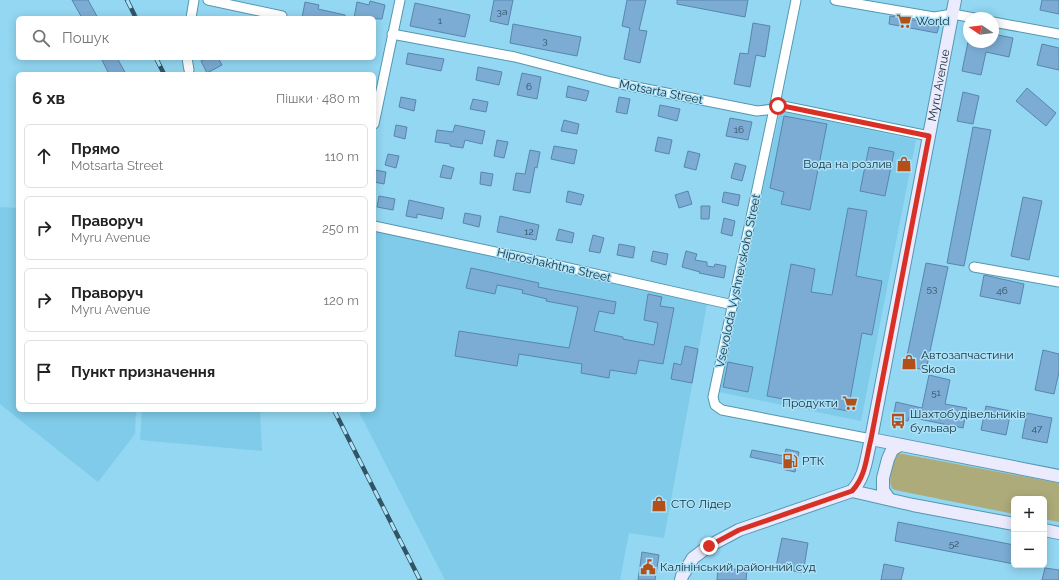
<!DOCTYPE html>
<html lang="uk">
<head>
<meta charset="utf-8">
<style>
  body { margin:0; font-family:Raleway,sans-serif; background:#f2f2f2; color:#222 }
  .controls { position:absolute; right:12px; bottom:12px; display:grid; overflow:hidden; border-radius:6px; box-shadow:0 2px 10px #0003 }
  .controls button { width:36px; height:36px; display:grid; place-items:center; padding:0; border:0; border-bottom:1px solid #e0e0e0; background:#fff; color:#222; font:20px sans-serif }
  .compass { position:absolute; left:963px; top:12px; width:36px; height:36px; border-radius:50%; background:#fff; box-shadow:0 2px 10px #0003; rotate:283deg }
  .stop { position:absolute; width:12px; height:12px; margin:-9px; border:3px solid #d93025; border-radius:50%; background:#fff }
  .stop.end { background:#d93025; border-color:#fff; box-shadow:0 1px 4px #0008 }
  .list { margin:0; padding:0; list-style:none }
  h2 { display:flex; justify-content:space-between; align-items:center; height:52px; margin:0; padding:0 16px; font-size:17px }
  h2 small { font-size:13px; font-weight:400; color:#767676 }
  .list li { display:grid; grid-template-columns:26px 1fr auto; gap:12px; align-items:center; box-sizing:border-box; height:64px; margin:0 8px 8px; padding:0 8px; border:1px solid #e0e0e0; border-radius:6px }
  .list b { display:block; font-size:15px; white-space:nowrap }
  .list p { margin:0; font-size:13px; white-space:nowrap; color:#767676 }
  .list em { font-size:13px; font-style:normal; color:#767676 }
  .icon { flex:none; width:22px; height:22px; fill:none; stroke:currentColor; stroke-width:2; stroke-linecap:round; stroke-linejoin:round }
  .map { position:relative; flex:none; width:1059px; height:580px; overflow:hidden }
  .search { position:absolute; background:#fff; box-shadow:0 2px 10px #0003; left:16px; top:16px; width:360px; height:44px; display:flex; align-items:center; gap:10px; box-sizing:border-box; padding:0 14px; border-radius:6px; color:#767676; font-size:15px }
  .panel { position:absolute; background:#fff; box-shadow:0 2px 10px #0003; left:16px; top:72px; width:360px; height:340px; border-radius:6px }
  .map>svg:first-child { display:block }
</style>
</head>
<body>
<div class="map">
<svg width="1059" height="580" viewBox="0 0 1059 580">
  <rect width="100%" height="100%" fill="#93d7f2"/>
  <path fill="#7fcbe9" d="M780 111 916 140 861 421 719 392Z
    M0 207 18 208V410H136L135 434 98 482 0 404Z
    M374 231 394 235 707 304 664 538 629 533 620 580H445L358 410H374Z
    M142 410H260L262 451 140 440Z"/>
  <path fill="#aeab7a" d="M898 454H903L1059 483V522L1044 519V499H1014V514L895 490C893 489 891 488 891 485 888 479 894 459 898 454Z"/>
  <path fill="#7cacd4" stroke="#5886ad" d="M72 0H88L98 18H82Z
    M494 0H513L508 25 490 21Z
    M627 0H646L639 30 647 31 640 63 624 59 630 28 622 26Z
    M677 0H748L745 17 677 4Z
    M1042 0H1059V14L1040 10Z
    M370 1 385 5 382 19 354 18 357 2 369 5Z
    M305 2 319 5 318 9 345 15V18H302Z
    M415 3 470 15 465 37 410 26Z
    M890 16 919 21 921 23 939 26 937 33 889 24Z
    M753 23 770 26 765 57 756 55 750 87 734 84 740 53 748 54Z
    M513 24 581 37 577 56 510 43Z
    M993 34 1013 38 1009 57 986 52 981 75 962 71 968 42H993Z
    M1042 44 1059 48V70L1037 65Z
    M408 53 444 59 441 71 406 64Z
    M101 58H117L126 74H109Z
    M208 58H218L222 65 207 73 201 61Z
    M478 67 502 72 499 85 476 80Z
    M522 73 541 77 537 99 517 95Z
    M568 86 589 91 586 101 566 97Z
    M1027 88 1056 113 1046 126 1016 101Z
    M963 92 979 96 973 124 957 121Z
    M401 97 416 100 414 111 399 107Z
    M619 97 630 99 627 114 616 112Z
    M473 99 488 102 486 112 470 109Z
    M660 105 680 109 677 121 658 116Z
    M784 116 827 124 810 210 781 204 784 192 770 188Z
    M730 118 752 122 748 140 726 136Z
    M564 120 579 124 577 134 561 131Z
    M396 125 407 127 405 139 394 136Z
    M455 125 485 131 482 144 465 140 463 148 450 146V144L435 142 437 130 453 132Z
    M973 127 991 130 964 266 947 263Z
    M658 137 672 140 669 154 655 151Z
    M497 140 508 142 504 158 494 156Z
    M554 146 577 150 574 164 551 159Z
    M869 147 894 152 885 196 860 191Z
    M530 150 540 152 537 168 535 167 530 193 513 190 516 173 525 174Z
    M688 151 700 154 696 170 684 167Z
    M388 154 399 156 396 168 385 165Z
    M735 163 746 166 742 181 731 178Z
    M443 165 454 168 451 179 440 177Z
    M375 170 386 172 384 184 374 182Z
    M481 172 493 174 491 186 480 184Z
    M568 191 584 195 581 205 566 202Z
    M688 191 692 204 679 208 675 195Z
    M724 192 740 195 738 206 722 202Z
    M379 196 395 199 393 210 377 207Z
    M1023 197 1042 201 1029 260 1011 256Z
    M409 200 444 208 442 219 417 214V218L406 216Z
    M701 206H710L709 219H701Z
    M848 208 867 211 856 276 882 281 872 335 862 333 848 411 767 396 791 264 815 269 811 292 832 295Z
    M465 213 481 216 479 227 463 223Z
    M500 216 539 225 536 240 497 232Z
    M724 218 735 221 732 236 721 233Z
    M559 229 574 233 572 243 556 240Z
    M593 235 604 238 600 253 589 251Z
    M619 244 635 247 633 258 617 255Z
    M653 251 668 254 666 265 651 261Z
    M686 251 697 254 695 260 707 262V266L714 267 715 264 726 266 724 278 699 273 700 272 682 267Z
    M926 263 948 267 926 370 905 366Z
    M471 268 539 283 538 287 616 302 614 314 599 311 594 331 623 337V339L654 345 658 323 644 320 648 294 662 297 660 306 674 308 663 364 639 360 636 374 610 370 609 378 581 373 582 364 519 354 517 366 455 356 459 331 569 348 578 307 546 301 547 299 522 293 523 290 497 285 495 294 466 288Z
    M984 275 1024 284 1020 304 980 296Z
    M685 346 698 349 692 383 671 379 674 363 681 365Z
    M1043 350 1059 354V372L1054 394 1035 390Z
    M728 362 753 367 748 392 723 387Z
    M929 375 950 380 945 404 967 408 963 428 909 417 908 421 893 418 896 402 922 408Z
    M986 406 1011 411 1006 435 981 430Z
    M1027 413 1052 418 1047 443 1022 438Z
    M786 449 799 452 795 472 782 469 783 464 750 457 752 450 784 456Z
    M898 522 1014 545V564L895 541Z
    M782 538 808 543 803 573 776 567Z
    M642 552 659 555 655 580H638Z
    M884 564 904 568 901 580H881Z
    M718 568 747 570 746 580H717Z
    M1045 568 1059 570V580H1042Z"/>
  <g fill="none" stroke-linecap="round" stroke-linejoin="round">
    <g stroke="#5497b1" stroke-width="11">
      <path id="minor" d="M208 0 282 16
        M796 0 774 109 713 397 715 405 722 410 871 439
        M835 0 934 17 953 14 974 18
        M191 18 194 0
        M993 22 1059 34
        M392 34 515 57 611 82 757 111 774 109 778 106H783L929 136
        M187 58 189 70
        M374 124 400 0
        M374 226 542 262 733 305
        M974 267 1059 282"/>
    </g>
    <g stroke="#5497b1" stroke-width="14">
      <g id="secondary">
        <path d="M871 439 1059 476"/>
        <path d="M852 491 913 505 1014 524"/>
        <path d="M889 499 883 490V478L888 459 892 450 900 445"/>
        <path d="M1044 530 1059 533"/>
        <path id="s1" d="M681 580 682 576 693 558 709 546 739 530 852 491C866 476 866 458 871 439L955 0"/>
      </g>
    </g>
    <use href="#minor" stroke="#fff" stroke-width="9"/>
    <use href="#secondary" stroke="#ecebfe" stroke-width="12"/>
    <g stroke="#305564" stroke-width="4.5">
      <path id="rail" d="M127 0 136 18
        M156 58 164 74
        M334 410 420 580"/>
    </g>
    <use href="#rail" stroke="#ade2f8" stroke-width="3" stroke-dasharray="9" stroke-linecap="butt"/>
  </g>
  <g fill="none" stroke-linecap="round" stroke-linejoin="round">
    <path stroke="#d93025" stroke-width="5" d="M709 546 739 530 852 491C866 476 866 458 871 439L929 136 783 106H778"/>
  </g>
  <defs>
    <g id="supermarket-bare" transform="scale(1.2)"><path d="M-6-5.5h2.5l.6 2H6L4.5 2H-2.5L-4.4-4H-6ZM-1.5 3.2a1.3 1.3 0 1 0 .1 0ZM3 3.2a1.3 1.3 0 1 0 .1 0Z" fill="#b35019" stroke="#ade2f8" stroke-width="2.5" paint-order="stroke"/></g>
    <g id="shop-bare" transform="scale(1.2)"><path d="M-5-2.5h2.3a2.7 3.5 0 0 1 5.4 0H5L5.5 6h-11ZM-1.5-2.5h3a1.5 2.3 0 0 0-3 0Z" fill="#b35019" stroke="#ade2f8" stroke-width="2.5" paint-order="stroke"/></g>
    <g id="bus-bare" transform="scale(1.2)"><path d="M-5-6H5V4H4V6H2V4H-2V6H-4V4H-5ZM-3.5-4V0h7V-4ZM-3.5 1.2v1.5H-2V1.2ZM2 1.2v1.5H3.5V1.2Z" fill="#b35019" stroke="#ade2f8" stroke-width="2.5" paint-order="stroke"/></g>
    <g id="fuel-bare" transform="scale(1.2)"><path d="M-5.5-6h7V0h2V4h1.3V-2.5L3-4.5l.8-.8L6-3V5H2.5V1h-1V6h-7ZM-4.2-4.7v3.2H.2V-4.7Z" fill="#b35019" stroke="#ade2f8" stroke-width="2.5" paint-order="stroke"/></g>
    <g id="civic-bare" transform="scale(1.2)"><path d="M-.6-6.5H3V-4.5H.6V-3L4-1V1h2V6H-6V1h2V-1L-.6-3ZM-1.2 2.5V6h2.4V2.5Z" fill="#b35019" stroke="#ade2f8" stroke-width="2.5" paint-order="stroke"/></g>
  </defs>
  <g fill-rule="evenodd">
    <use href="#supermarket-bare" x="904" y="21"/>
    <use href="#shop-bare" x="904" y="164"/>
    <use href="#shop-bare" x="909" y="362"/>
    <use href="#supermarket-bare" x="850" y="403"/>
    <use href="#bus-bare" x="898" y="421"/>
    <use href="#fuel-bare" x="790" y="461"/>
    <use href="#shop-bare" x="659" y="504"/>
    <use href="#civic-bare" x="648" y="567"/>
  </g>
  <g text-anchor="middle" stroke-width="3" stroke-linejoin="round" paint-order="stroke">
    <g font-size="10" fill="#2f5062">
      <text x="502" y="15">3а</text>
      <text x="440" y="24">1</text>
      <text x="545" y="44">3</text>
      <text x="529" y="90">6</text>
      <text x="739" y="133">16</text>
      <text x="529" y="235">12</text>
      <text x="932" y="292">53</text>
      <text x="1002" y="294">46</text>
      <text x="936" y="396">51</text>
      <text x="1037" y="432">47</text>
      <text x="954" y="547">52</text>
    </g>
    <g font-size="12" fill="#15313c" stroke="#ade2f8" text-anchor="start">
      <text x="916" y="25">World</text>
      <text x="892" y="168" text-anchor="end">Вода на розлив</text>
      <text x="921" y="359">Автозапчастини<tspan x="921" dy="14">Skoda</tspan></text>
      <text x="838" y="407" text-anchor="end">Продукти</text>
      <text x="910" y="418">Шахтобудівельників<tspan x="910" dy="14">бульвар</tspan></text>
      <text x="802" y="465">РТК</text>
      <text x="671" y="508">СТО Лідер</text>
      <text x="660" y="571">Калінінський районний суд</text>
    </g>
    <g font-size="12" fill="#15313c" stroke="#ade2f8">
      <text dy="4" stroke="none"><textPath href="#s1" startOffset="615">Myru Avenue</textPath></text>
      <text transform="translate(661 92) rotate(11)" y="4">Motsarta Street</text>
      <text transform="translate(554 265) rotate(13)" y="4">Hiproshakhtna Street</text>
      <text transform="translate(738 281) rotate(-78)" y="4">Vsevoloda Vyshnevskoho Street</text>
    </g>
  </g>
</svg>
<div class="controls">
<button>+</button>
<button>−</button>
</div>
<svg class="compass" viewBox="-18 -18 36 36"><path d="M0-13l5 13h-10z" fill="#e53935"/><path d="M0 13l5-13h-10z" fill="#767676"/></svg>
<div class="stop" style="left:778px;top:106px"></div>
<div class="stop end" style="left:709px;top:546px"></div>
<div class="search"><svg class="icon" aria-label="search" viewBox="0 0 24 24"><circle cx="10" cy="10" r="6"/><path d="M15 15l6 6"/></svg>Пошук</div>
<section class="panel">
<h2>6 хв<small>Пішки · 480 m</small></h2>
<ul class="list">
<li><svg class="icon" aria-label="ahead" viewBox="0 0 24 24"><path d="M12 20V5M6 11l6-6 6 6"/></svg><div><b>Прямо</b><p>Motsarta Street</p></div><em>110 m</em></li>
<li><svg class="icon" aria-label="right" viewBox="0 0 24 24"><path d="M7 20v-9h11M14 6l5 5-5 5"/></svg><div><b>Праворуч</b><p>Myru Avenue</p></div><em>250 m</em></li>
<li><svg class="icon" aria-label="right" viewBox="0 0 24 24"><path d="M7 20v-9h11M14 6l5 5-5 5"/></svg><div><b>Праворуч</b><p>Myru Avenue</p></div><em>120 m</em></li>
<li><svg class="icon" aria-label="arrive" viewBox="0 0 24 24"><path d="M6 21V4h12l-3 4 3 4H6"/></svg><div><b>Пункт призначення</b></div></li>
</ul>
</section>
</div>
</body>
</html>
